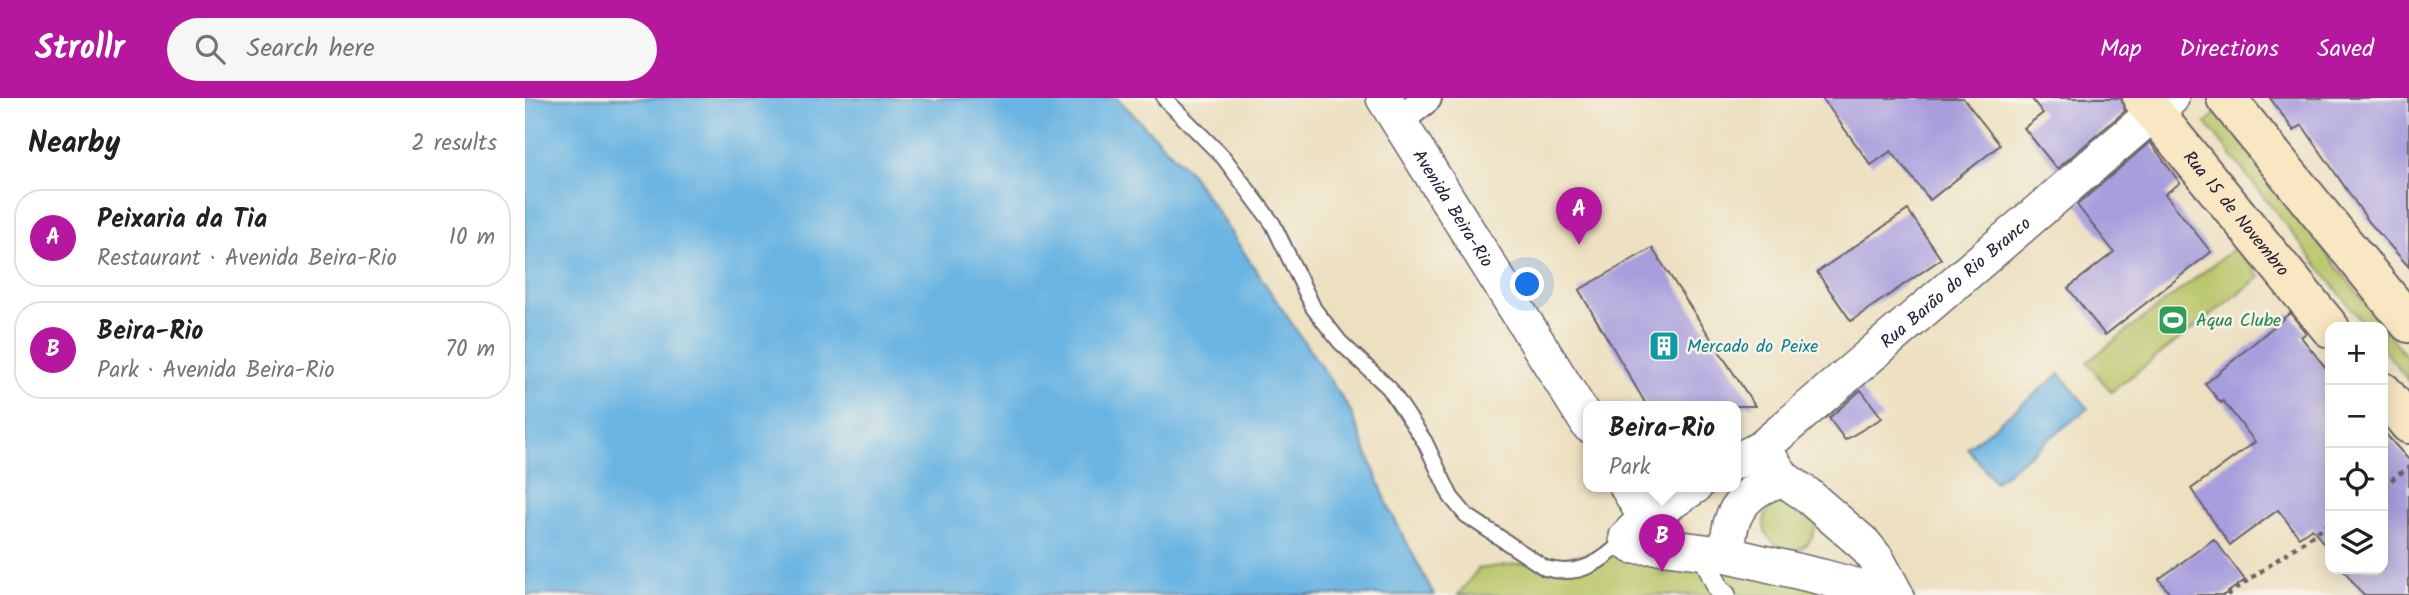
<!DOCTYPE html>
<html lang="en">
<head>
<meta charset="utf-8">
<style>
  body { margin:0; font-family:Kalam,sans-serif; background:#f6f6f6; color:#202124 }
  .controls { position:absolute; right:21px; bottom:21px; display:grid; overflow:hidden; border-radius:14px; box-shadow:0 4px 18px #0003 }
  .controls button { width:63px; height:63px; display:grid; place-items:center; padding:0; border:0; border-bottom:2px solid #e0e0e0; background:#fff; color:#202124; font:35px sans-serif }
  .you { position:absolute; left:1003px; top:187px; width:24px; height:24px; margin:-18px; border:5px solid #fff; border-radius:50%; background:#1a73e8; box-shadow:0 0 0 10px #1a73e833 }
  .badge { display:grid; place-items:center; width:46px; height:46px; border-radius:50%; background:#b5179e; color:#fff; font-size:23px; font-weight:700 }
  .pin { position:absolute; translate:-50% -58px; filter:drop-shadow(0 2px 4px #0008) }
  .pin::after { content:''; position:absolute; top:37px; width:24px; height:21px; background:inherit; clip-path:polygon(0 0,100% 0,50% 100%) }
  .popup { position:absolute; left:1058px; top:303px; width:158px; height:91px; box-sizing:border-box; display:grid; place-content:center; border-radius:14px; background:#fff; filter:drop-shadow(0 2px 5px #0005); font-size:23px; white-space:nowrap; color:#757577 }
  .popup b { font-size:26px; color:#202124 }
  .popup::after { content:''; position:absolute; left:50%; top:100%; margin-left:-14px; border:14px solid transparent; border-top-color:#fff }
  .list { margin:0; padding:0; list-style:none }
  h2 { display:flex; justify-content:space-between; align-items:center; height:91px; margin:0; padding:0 28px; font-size:30px }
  h2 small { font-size:23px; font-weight:400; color:#757577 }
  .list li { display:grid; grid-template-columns:46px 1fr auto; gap:21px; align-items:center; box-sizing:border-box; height:98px; margin:0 14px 14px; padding:0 14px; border:2px solid #e0e0e0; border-radius:28px }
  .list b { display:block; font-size:26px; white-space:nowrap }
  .list p { margin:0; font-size:23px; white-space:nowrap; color:#757577 }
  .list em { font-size:23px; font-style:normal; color:#757577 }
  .icon { flex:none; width:38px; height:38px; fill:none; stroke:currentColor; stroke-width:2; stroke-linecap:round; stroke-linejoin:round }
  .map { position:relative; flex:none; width:1884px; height:497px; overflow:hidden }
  header { display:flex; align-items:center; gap:42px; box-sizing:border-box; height:98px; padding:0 35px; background:#b5179e; color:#fff }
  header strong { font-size:33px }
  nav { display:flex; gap:38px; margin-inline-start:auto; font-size:24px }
  .search { width:490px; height:63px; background:#f6f6f6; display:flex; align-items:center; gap:18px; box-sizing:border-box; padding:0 24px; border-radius:38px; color:#757577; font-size:26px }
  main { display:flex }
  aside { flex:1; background:#fff }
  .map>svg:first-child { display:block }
</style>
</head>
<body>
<header>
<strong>Strollr</strong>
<div class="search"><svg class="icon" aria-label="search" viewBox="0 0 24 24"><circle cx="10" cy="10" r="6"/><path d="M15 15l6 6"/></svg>Search here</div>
<nav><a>Map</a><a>Directions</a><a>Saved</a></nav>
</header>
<main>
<aside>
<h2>Nearby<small>2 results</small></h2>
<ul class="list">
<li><span class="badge">A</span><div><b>Peixaria da Tia</b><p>Restaurant · Avenida Beira-Rio</p></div><em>10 m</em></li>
<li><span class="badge">B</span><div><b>Beira-Rio</b><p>Park · Avenida Beira-Rio</p></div><em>70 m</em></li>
</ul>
</aside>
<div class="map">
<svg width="1884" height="497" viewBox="0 0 1884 497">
  <rect width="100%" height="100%" fill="#f7f3e8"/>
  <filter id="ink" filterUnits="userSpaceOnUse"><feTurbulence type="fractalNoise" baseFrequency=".0143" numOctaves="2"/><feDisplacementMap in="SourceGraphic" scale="14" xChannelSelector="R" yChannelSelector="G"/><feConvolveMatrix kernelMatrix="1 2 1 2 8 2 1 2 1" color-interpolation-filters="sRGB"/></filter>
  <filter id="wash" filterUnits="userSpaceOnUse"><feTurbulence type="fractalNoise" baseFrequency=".00686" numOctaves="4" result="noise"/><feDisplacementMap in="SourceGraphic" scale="28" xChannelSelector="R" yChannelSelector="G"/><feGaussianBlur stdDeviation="1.57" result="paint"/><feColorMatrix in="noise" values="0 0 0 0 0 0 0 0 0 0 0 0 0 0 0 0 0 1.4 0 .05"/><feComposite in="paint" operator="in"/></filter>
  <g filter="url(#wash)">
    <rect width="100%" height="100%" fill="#ede0c0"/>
    <path fill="#b8c567" stroke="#6d7451" stroke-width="2" d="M1693 14 1884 262V284L1858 250V229H1841L1681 25Z
      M1711 149 1735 179 1586 294 1562 264Z
      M1262 401 1291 426C1279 488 1201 422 1262 401Z
      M1093 452 1364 497H933L953 471Z"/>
    <path fill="#69b4e2" stroke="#466b8e" stroke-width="2" d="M0 0H592L665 74 825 312 865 412 909 497H0Z
      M1535 276 1563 310 1470 384 1442 350Z"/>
    <g id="blocks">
      <path fill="#a89edd" d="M1297 0H1438L1475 47 1405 102 1366 53 1346 67Z
        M1506 0H1596L1600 13 1532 71 1499 30 1518 15Z
        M1745 0H1884V169L1844 124 1777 27 1769 33Z
        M1625 44 1655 85 1640 96 1686 154 1580 237 1543 190 1589 154 1552 107Z
        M1383 112 1416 161 1326 223 1292 174Z
        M1127 150 1230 308H1122L1054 192Z
        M1765 215 1781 235 1776 239 1805 275V454L1787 430 1774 439 1753 412 1705 447 1666 391 1730 344 1698 303 1696 305 1680 286Z
        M1336 292 1357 320 1320 342 1304 320Z
        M1858 333 1884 362V497H1838L1818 471H1858Z
        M1689 441 1720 482 1699 497H1646L1634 481Z"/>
    </g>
  </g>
  <g filter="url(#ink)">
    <use href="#blocks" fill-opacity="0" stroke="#69646a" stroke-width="2"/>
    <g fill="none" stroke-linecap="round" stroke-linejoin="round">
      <g stroke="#69646a" stroke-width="18">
        <path id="service" d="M639 0 699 60 748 126 789 211 815 244 864 290 900 344 926 399 941 417 1020 470C1054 480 1078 464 1101 440"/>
      </g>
      <g stroke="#69646a" stroke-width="24">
        <path id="pedestrian" d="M1184 469 1194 492 1200 497"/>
      </g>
      <g stroke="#69646a" stroke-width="32">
        <path id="minor" d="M872 24 902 0"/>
      </g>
      <g stroke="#69646a" stroke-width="38">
        <g id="tertiary">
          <path id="s1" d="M859 0 1064 327"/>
          <path d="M1237 350 1259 381 1281 396 1339 446 1352 462 1371 497"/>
          <path id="s2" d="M1210 364 1237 350 1646 0"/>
          <path d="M1102 388 1121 420 1102 439 1103 445 1108 448H1133L1204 457 1297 479 1345 492 1355 497"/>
          <path d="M1121 420 1170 388"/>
          <path d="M1204 457C1200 417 1219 390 1259 381"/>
        </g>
      </g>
      <g stroke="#69646a" stroke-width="42">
        <g id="secondary">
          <path id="s3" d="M1617 0 1805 230"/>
          <path d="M1701 0 1884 225"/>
          <path d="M1858 294 1884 326"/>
        </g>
      </g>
      <path stroke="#69646a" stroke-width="4.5" stroke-dasharray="5 5" stroke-linecap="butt" d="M1858 388 1884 369
        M1702 497 1805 425"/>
      <use href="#service" stroke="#fff" stroke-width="14"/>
      <use href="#pedestrian" stroke="#fff" stroke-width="21"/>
      <use href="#minor" stroke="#fff" stroke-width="28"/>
      <use href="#tertiary" stroke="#fff" stroke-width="35"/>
      <use href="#secondary" stroke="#f9e7c3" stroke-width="38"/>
    </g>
  </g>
  <defs>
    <g id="stadium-square" transform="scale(1.575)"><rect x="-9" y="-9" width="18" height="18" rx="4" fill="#2e9e5b" stroke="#f7f3e8"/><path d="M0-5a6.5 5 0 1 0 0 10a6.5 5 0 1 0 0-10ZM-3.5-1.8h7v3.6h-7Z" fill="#fff"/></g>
    <g id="building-square" transform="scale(1.575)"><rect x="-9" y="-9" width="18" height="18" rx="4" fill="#0f9aa8" stroke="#f7f3e8"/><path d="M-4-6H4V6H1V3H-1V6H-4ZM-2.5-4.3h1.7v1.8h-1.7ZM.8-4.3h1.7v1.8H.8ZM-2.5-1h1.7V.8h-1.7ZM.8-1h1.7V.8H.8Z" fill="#fff"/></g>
  </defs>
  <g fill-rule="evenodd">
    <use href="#stadium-square" x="1648" y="222"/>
    <use href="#building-square" x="1139" y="248"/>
  </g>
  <g text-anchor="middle" stroke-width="5" stroke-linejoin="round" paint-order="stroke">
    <g font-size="18" fill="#22223b" stroke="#f7f3e8">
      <text dy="6" stroke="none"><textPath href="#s1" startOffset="130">Avenida Beira-Rio</textPath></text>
      <text dy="6" stroke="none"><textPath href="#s3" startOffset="149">Rua 15 de Novembro</textPath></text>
      <text dy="6" stroke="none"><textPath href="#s2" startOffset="285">Rua Barão do Rio Branco</textPath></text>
    </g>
    <g font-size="18" fill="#27864d" stroke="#f7f3e8" text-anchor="start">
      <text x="1671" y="228">Aqua Clube</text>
    </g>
    <g font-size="18" fill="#0d838f" stroke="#f7f3e8" text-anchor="start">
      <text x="1162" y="254">Mercado do Peixe</text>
    </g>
  </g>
</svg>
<div class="controls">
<button>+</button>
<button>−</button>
<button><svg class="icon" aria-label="locate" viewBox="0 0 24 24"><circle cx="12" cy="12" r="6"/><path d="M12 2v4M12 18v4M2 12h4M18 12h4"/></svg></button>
<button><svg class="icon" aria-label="layers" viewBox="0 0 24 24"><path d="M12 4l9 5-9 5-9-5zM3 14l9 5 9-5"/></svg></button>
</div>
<div class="you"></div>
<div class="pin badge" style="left:1054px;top:147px">A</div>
<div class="pin badge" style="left:1137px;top:474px">B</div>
<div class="popup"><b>Beira-Rio</b>Park</div>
</div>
</main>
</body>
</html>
